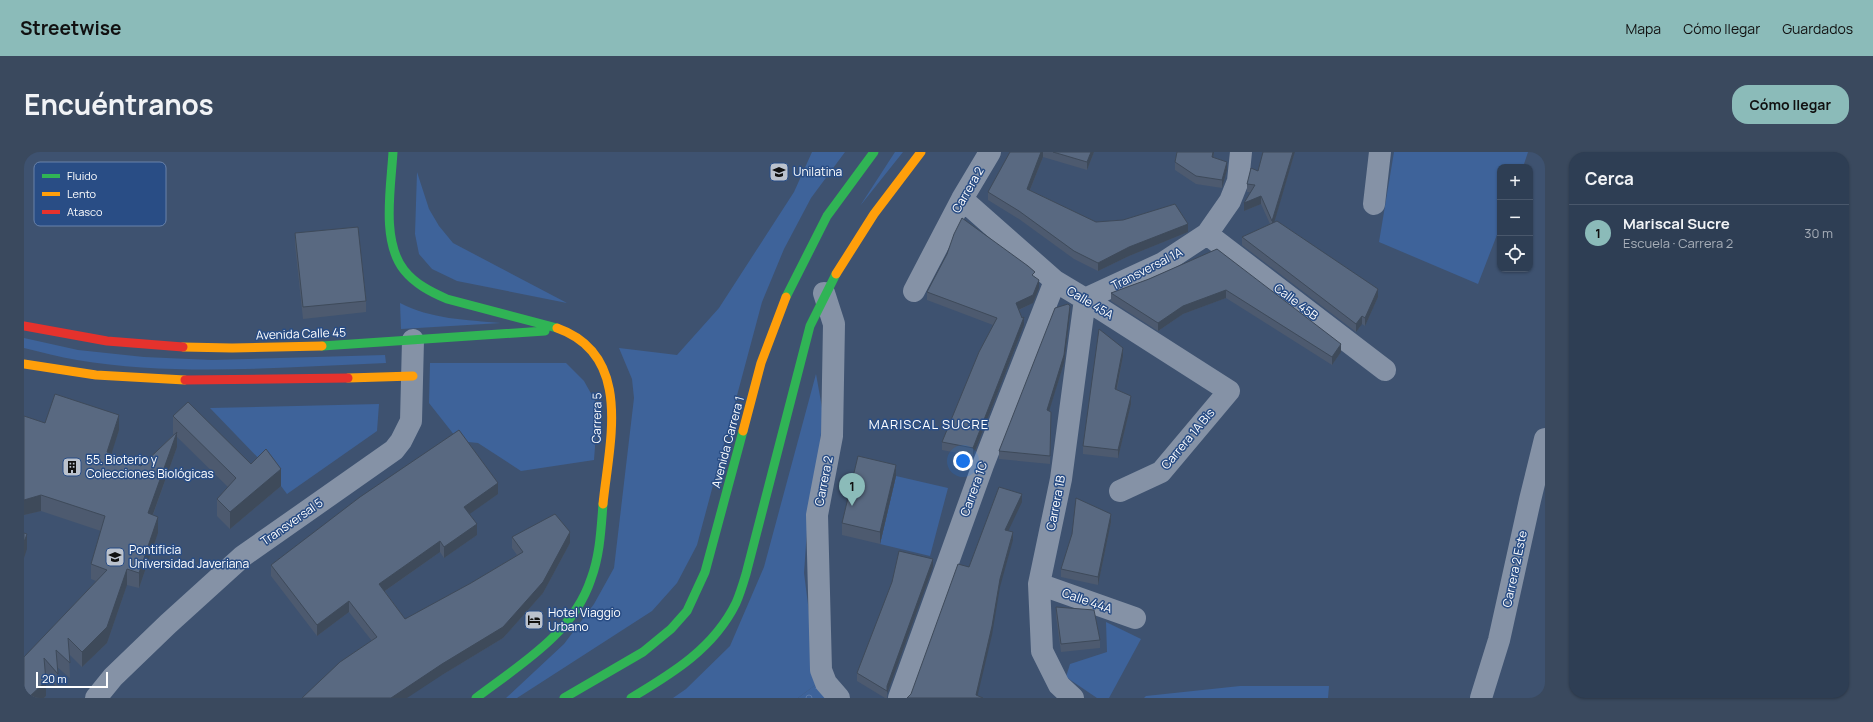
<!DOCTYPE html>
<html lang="es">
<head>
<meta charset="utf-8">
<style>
  body { margin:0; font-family:Manrope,sans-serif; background:#3a495e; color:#f1f3f6 }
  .controls { position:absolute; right:12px; top:12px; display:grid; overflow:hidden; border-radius:8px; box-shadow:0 1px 3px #0004 }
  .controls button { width:36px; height:36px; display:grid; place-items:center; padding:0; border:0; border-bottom:1px solid #49576b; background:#2e3e54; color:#f1f3f6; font:20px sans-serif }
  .scale { position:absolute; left:12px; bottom:10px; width:72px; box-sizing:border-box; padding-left:4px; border:2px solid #fff; border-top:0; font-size:11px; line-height:14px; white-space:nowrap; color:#fff; -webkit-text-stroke:3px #294d85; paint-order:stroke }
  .you { position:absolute; left:939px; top:309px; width:14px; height:14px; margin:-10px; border:3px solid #fff; border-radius:50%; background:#1a73e8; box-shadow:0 0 0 6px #1a73e833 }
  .badge { display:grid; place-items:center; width:26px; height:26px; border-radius:50%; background:#8bbbb9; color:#111; font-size:13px; font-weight:700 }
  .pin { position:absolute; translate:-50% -33px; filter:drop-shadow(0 1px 2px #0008) }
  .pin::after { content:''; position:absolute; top:21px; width:14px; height:12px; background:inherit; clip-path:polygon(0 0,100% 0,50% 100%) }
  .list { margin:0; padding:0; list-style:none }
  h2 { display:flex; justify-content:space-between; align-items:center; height:52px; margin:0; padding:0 16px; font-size:17px }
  h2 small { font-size:13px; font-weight:400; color:#a7aeb8 }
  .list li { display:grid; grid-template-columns:26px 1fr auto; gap:12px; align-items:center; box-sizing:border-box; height:56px; padding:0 16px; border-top:1px solid #49576b }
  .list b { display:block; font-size:15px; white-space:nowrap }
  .list p { margin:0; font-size:13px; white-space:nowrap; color:#a7aeb8 }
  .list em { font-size:13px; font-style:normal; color:#a7aeb8 }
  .icon { flex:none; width:22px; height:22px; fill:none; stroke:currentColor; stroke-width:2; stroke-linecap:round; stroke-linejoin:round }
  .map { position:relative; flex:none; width:1521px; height:546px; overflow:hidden; border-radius:16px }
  header { display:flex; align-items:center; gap:24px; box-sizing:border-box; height:56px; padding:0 20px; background:#8bbbb9; color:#111 }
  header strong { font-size:19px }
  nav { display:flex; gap:22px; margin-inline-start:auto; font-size:14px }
  .intro { display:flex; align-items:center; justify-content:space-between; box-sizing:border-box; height:96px; padding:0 24px }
  h1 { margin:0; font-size:28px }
  .button { padding:10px 18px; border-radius:16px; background:#8bbbb9; color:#111; font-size:14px; font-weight:700 }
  main { display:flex; gap:24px; padding:0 24px }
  aside { flex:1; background:#2e3e54; border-radius:16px; box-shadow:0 1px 3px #0004 }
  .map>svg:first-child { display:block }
</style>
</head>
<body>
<header>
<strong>Streetwise</strong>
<nav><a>Mapa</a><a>Cómo llegar</a><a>Guardados</a></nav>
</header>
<div class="intro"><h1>Encuéntranos</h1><a class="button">Cómo llegar</a></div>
<main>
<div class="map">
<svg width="1521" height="546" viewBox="0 0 1521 546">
  <defs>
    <pattern id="forest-crowns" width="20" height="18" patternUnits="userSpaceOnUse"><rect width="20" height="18" fill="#3e639a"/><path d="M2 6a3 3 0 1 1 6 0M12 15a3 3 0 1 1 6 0" fill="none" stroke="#5b7aa9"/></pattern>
  </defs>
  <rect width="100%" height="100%" fill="#3e5270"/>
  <path fill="#3e639a" d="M788 0H821L787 46 760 97 738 150 673 393 653 431 628 459 493 546H482L540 492 570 452 590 416 610 246 608 227 595 196 653 203 695 156 770 40Z
    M871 0H879L836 54Z
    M1370 0H1504L1499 15H1476V75L1454 132 1355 90Z
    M393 20 405 57 415 74 429 91 543 151 433 129 408 117 395 102 391 82Z
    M376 151C406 167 443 168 477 171L377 177Z
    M0 186 54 198 120 205 188 208 361 203 362 211C260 215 154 225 53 208 35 205 18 200 0 196Z
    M406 211H542L560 229 574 254 570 308 497 319 454 291 435 289 405 251Z
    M792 222 799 261 794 311 784 364 780 421 794 531 774 546H649L662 537 706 494 740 415Z
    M355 252 353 279 263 342 242 314 186 256Z
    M872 324 924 336 906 404 856 392Z
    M1082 470 1117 487 1085 546H1073L1042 525 1046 512 1083 500Z
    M1216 534H1305L1304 546H1120L1122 544Z"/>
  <path fill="url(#forest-crowns)" d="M794 531 824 546H774Z"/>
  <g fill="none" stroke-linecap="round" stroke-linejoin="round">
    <path stroke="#8592a6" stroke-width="22" d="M938 47 1031 129 1061 147 1205 239 1137 320 1096 339
      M1350 52 1356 0
      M1183 82 1361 218
      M890 139 938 47 966 0
      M800 141 810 172 808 284 793 363 797 518 802 531 815 546
      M1015 432 1111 466
      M72 546 89 525 144 472 219 404 370 298 377 289 387 269 389 188
      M875 546 959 313 1031 129
      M1049 546 1035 533 1018 499 1015 432 1037 327 1061 147 1139 111 1183 82 1206 49 1214 29 1217 0
      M1457 546 1475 488 1506 348 1521 287"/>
    <path stroke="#30b455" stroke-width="9" d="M369 0C367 35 357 89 380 118 391 132 407 140 423 147L533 176
      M762 145 803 64 850 0
      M298 194 521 179
      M452 546C495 513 549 482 567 427 576 403 577 377 579 352
      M540 546 619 500 647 477 663 459 681 420 719 279
      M607 546C649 521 690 496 712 451 716 442 719 432 722 422L786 174 812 122"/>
    <path stroke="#ff9f0a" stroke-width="9" d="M812 122 850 62 897 0
      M533 176C610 203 585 291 579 352
      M159 195 208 196 298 194
      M0 212 72 223 161 228
      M324 226 389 224
      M719 279 737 211 762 145"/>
    <path stroke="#e5322d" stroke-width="9" d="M0 174 83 189 159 195
      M161 228 324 226"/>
  </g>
  <path fill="#4d5a6f" d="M986 0H1070L1063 18 1019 5 1006 38 1072 70 1164 80 1105 104 1074 119 1050 107 995 67 964 48V40Z
    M1153 0H1190L1189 6 1203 18 1198 36 1172 32 1151 18V10Z
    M1270 3 1250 70 1354 145 1341 174 1338 172 1332 180 1218 93V85L1246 72 1237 52 1220 59 1226 40H1223V32L1234 19Z
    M271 81 342 149V160L279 167 271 92Z
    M1193 97 1317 200 1308 213 1202 146 1159 162 1134 179 1087 149V141L1125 127Z
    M923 102 1011 125 1015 136 1009 151 995 158 1000 173 949 304 918 298V290L969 173 903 148V140Z
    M1046 162 1040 211 1025 259 1027 260 1026 312 975 307V299Z
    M1099 204 1093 238 1107 252 1094 306 1059 302V294Z
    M0 264 21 271 95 278 87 302 117 314 150 282H149V264L227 312 257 334 206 377 193 364V347L204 335 153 285V295L129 363 134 381 115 436 103 433 83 491 58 515 45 502 46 526 33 515 34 537 21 523 22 544 20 546H0V505L72 429 67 427V412L77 379 17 359 0 363Z
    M872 324 856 392 818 383V371Z
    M474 342 445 362 453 383 420 406 416 400 361 439 381 467 447 431 493 403 488 396V385L546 391 519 441 479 486 418 523 348 489 325 460 293 484 247 424V413Z
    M1087 370 1074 433 1037 425V417Z
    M909 415 863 542V546H861L833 529V521Z
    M1032 455 1076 488V496L1037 500 1032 464Z"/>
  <path fill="#3e4a5a" d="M1017 0H1019V5L1003 45V37Z
    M1067 0H1070L1063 18V10Z
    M1189 0H1190L1188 14V5Z
    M1269 0H1271L1270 3 1248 78V69Z
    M1203 10V18L1198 36V28Z
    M1237 44V52L1220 59V51Z
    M1164 72V80L1105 104 1074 119V111L1105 95Z
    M1015 128V136L1009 151 992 159V151Z
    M1354 137V145L1341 174V166Z
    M1202 138V146L1159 162 1134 179V171L1159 154Z
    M1046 154V162L1040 211 1023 266V258Z
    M1338 164V172L1332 180V172Z
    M1000 165V173L949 304V296Z
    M1317 192V200L1308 213V205Z
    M1099 196V204L1091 245V237Z
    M1107 244V252L1094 306V298Z
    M95 263V278L83 316V300Z
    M153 280V295L124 376V361Z
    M872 313V324L856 392V380Z
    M257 317V334L206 377V360Z
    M474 331V342L440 366V355Z
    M998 342V350L981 386V378Z
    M17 343V359L0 363V348Z
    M1087 362V370L1074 433V425Z
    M134 365V381L115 436V421Z
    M453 372V383L420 406V395Z
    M546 380V391L519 441 479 486 418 523 383 546H367Z
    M989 380V388L976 435 968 483 953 546 952 543 976 427Z
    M3 382V397L0 406V390Z
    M416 389V400L355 443V432Z
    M909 407V415L863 542V546V534Z
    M103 417V433L83 491 58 515V500Z
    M325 449V460L293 484V473Z
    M22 529V544L20 546H4Z"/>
  <path fill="#596981" stroke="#3e4a5a" d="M986 0H1017L1003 37 1072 70 1099 68 1151 52 1164 72 1105 95 1074 111 1050 99 995 59 964 40Z
    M1029 0H1067L1063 10Z
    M1153 0H1189L1188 5 1203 10 1198 28 1172 24 1151 10Z
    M1239 0H1269L1248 69 1237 44 1220 51 1231 33 1223 32 1227 16 1234 19Z
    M938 66 1004 114 1011 120 1008 123 1015 128 1009 143 992 151 998 166 1000 165 949 296 918 290 955 200 973 166 903 140 923 102 930 82Z
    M1253 69 1354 137 1341 166 1338 164 1332 172 1218 85Z
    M334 75 342 149 279 155 271 81Z
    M1193 97 1317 192 1308 205 1202 138 1159 154 1134 171 1087 141 1125 127Z
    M1044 152 1046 154 1040 203 1023 258 1027 260 1026 304 975 299 1031 156Z
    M1075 177 1099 196 1091 237 1107 244 1094 298 1059 294Z
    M31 242 95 263 83 300 117 314 153 280 124 361 134 365 115 421 103 417 83 475 58 500 44 486 46 511 32 498 34 522 20 506 22 529 4 546H0V505L83 418 67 412 81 364 17 343 0 348V264L21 271Z
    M164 250 227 312 242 297 257 317 206 360 193 347 212 326 149 264Z
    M435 278 474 331 440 355 453 372 420 395 416 389 355 432 381 467 447 431 499 400 488 385 531 362 546 380 519 430 479 475 418 512 367 546H278L316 510 353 485 325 449 293 473 247 413 336 345Z
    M834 304 872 313 856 380 818 371Z
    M975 335 998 342 981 378 989 380 976 427 968 474 952 543 959 546H883L887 542 934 412 945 415Z
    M1052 346 1087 362 1074 425 1037 417 1048 382Z
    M0 381 3 382 0 390Z
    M875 399 909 407 863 534V539L833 521 868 430Z
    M1032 455 1070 458 1076 488 1037 492Z"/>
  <defs>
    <g id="university-square" transform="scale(1)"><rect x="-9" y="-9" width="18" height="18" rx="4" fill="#bbc2cd" stroke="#294d85"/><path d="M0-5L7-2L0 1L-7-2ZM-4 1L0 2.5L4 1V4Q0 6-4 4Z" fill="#111"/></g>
    <g id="building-square" transform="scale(1)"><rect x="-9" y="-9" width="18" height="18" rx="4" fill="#bbc2cd" stroke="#294d85"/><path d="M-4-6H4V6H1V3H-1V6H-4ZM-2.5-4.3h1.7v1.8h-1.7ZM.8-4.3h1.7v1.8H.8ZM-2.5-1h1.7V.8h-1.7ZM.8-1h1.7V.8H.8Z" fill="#111"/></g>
    <g id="hotel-square" transform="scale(1)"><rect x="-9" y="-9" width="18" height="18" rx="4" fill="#bbc2cd" stroke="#294d85"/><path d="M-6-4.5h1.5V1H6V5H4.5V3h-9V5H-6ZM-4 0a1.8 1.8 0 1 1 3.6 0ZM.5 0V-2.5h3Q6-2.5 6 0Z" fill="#111"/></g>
  </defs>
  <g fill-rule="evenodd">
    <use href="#university-square" x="755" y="20"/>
    <use href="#building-square" x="48" y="315"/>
    <use href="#university-square" x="91" y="405"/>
    <use href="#hotel-square" x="510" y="468"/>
  </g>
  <g text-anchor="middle" stroke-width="3" stroke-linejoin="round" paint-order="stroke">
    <g font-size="12" fill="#fff" stroke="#294d85" text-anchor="start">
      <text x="769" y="24">Unilatina</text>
      <text x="62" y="312">55. Bioterio y<tspan x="62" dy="14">Colecciones Biológicas</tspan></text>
      <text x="105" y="402">Pontificia<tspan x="105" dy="14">Universidad Javeriana</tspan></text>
      <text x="524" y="465">Hotel Viaggio<tspan x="524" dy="14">Urbano</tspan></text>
    </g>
    <g font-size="12" fill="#fff" stroke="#294d85">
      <text transform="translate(944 38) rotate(-60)" y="4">Carrera 2</text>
      <text transform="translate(1123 117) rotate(-27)" y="4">Transversal 1A</text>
      <text transform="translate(1272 150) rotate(37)" y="4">Calle 45B</text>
      <text transform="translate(1066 151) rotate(31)" y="4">Calle 45A</text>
      <text transform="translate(277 182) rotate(-2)" y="4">Avenida Calle 45</text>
      <text transform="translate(573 266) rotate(-89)" y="4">Carrera 5</text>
      <text transform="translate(1164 287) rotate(-50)" y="4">Carrera 1A Bis</text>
      <text transform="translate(704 290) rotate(-75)" y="4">Avenida Carrera 1</text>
      <text transform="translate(800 329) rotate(-79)" y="4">Carrera 2</text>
      <text transform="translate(950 337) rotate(-70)" y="4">Carrera 1C</text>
      <text transform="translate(1032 351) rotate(-79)" y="4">Carrera 1B</text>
      <text transform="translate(268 370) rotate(-35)" y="4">Transversal 5</text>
      <text transform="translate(1491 417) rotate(-78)" y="4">Carrera 2 Este</text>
      <text transform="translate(1063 449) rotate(19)" y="4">Calle 44A</text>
    </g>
    <g font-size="13" letter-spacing="1" fill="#fff" stroke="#294d85">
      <text x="905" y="277">MARISCAL SUCRE</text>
    </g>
  </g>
  <rect x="10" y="10" width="132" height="64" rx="6" fill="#294d85" stroke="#6982aa" stroke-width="1"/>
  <rect x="18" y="22" width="18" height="4" fill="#30b455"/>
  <rect x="18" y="40" width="18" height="4" fill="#ff9f0a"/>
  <rect x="18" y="58" width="18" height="4" fill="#e5322d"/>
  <g font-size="11" fill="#fff">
    <text x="43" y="28">Fluido</text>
    <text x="43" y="46">Lento</text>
    <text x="43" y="64">Atasco</text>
  </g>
</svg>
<div class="controls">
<button>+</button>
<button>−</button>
<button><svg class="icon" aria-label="locate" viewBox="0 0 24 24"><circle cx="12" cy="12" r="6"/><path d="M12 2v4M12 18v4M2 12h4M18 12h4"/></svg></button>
</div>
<div class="scale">20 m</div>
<div class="you"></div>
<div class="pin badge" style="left:828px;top:354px">1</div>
</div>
<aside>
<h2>Cerca<small></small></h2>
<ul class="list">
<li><span class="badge">1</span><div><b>Mariscal Sucre</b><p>Escuela · Carrera 2</p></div><em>30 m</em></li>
</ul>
</aside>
</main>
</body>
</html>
